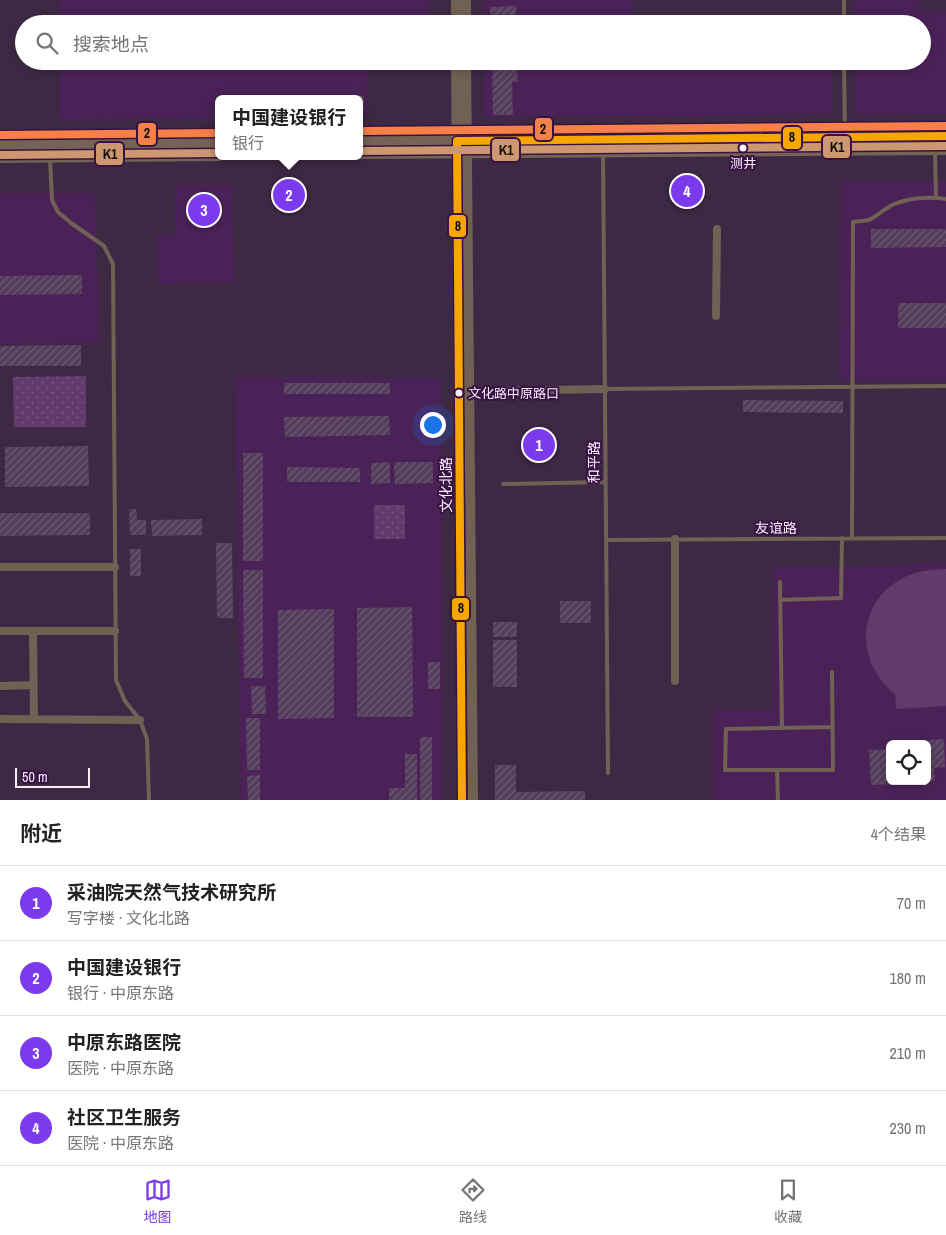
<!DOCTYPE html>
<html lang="zh">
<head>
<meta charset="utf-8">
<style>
  body { margin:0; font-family:"Archivo Narrow","Noto Sans SC",sans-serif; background:#f6f6f6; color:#222 }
  .controls { position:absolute; right:15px; bottom:15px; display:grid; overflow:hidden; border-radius:8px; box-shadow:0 2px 8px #0003 }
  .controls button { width:45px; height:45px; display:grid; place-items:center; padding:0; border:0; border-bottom:1px solid #e0e0e0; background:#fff; color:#222; font:25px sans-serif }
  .scale { position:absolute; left:15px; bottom:12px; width:75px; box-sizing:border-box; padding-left:5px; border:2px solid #f8effb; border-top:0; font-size:14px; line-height:18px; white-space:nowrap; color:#f8effb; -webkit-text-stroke:4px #391244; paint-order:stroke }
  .you { position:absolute; left:432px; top:424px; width:18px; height:18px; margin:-12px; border:4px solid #fff; border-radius:50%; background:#1a73e8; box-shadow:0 0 0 8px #1a73e833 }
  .badge { display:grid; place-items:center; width:32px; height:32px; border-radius:50%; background:#7c3aed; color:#fff; font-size:16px; font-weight:700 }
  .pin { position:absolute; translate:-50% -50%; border:2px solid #fff; box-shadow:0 1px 5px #0006 }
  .popup { position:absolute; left:215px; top:95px; width:148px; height:65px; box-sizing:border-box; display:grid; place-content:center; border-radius:8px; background:#fff; filter:drop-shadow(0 1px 4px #0005); font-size:16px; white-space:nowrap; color:#767676 }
  .popup b { font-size:19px; color:#222 }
  .popup::after { content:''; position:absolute; left:50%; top:100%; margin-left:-10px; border:10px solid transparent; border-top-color:#fff }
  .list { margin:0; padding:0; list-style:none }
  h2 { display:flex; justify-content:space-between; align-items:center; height:65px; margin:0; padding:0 20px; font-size:21px }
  h2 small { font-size:16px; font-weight:400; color:#767676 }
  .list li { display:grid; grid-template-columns:32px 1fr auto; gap:15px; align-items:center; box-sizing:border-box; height:75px; padding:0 20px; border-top:1px solid #e0e0e0 }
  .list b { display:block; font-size:19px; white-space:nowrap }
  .list p { margin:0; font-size:16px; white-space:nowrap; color:#767676 }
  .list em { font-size:16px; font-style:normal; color:#767676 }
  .icon { flex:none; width:28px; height:28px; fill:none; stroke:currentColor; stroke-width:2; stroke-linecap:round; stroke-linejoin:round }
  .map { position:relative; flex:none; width:946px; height:800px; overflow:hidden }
  .search { position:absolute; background:#fff; box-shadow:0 2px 8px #0003; left:15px; right:15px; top:15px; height:55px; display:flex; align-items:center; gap:12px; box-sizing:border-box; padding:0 18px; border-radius:28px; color:#767676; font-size:19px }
  .sheet { height:365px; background:#fff }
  nav { display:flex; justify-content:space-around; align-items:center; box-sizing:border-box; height:70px; border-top:1px solid #e0e0e0; background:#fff; font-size:14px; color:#767676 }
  nav a { display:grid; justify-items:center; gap:2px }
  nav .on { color:#7c3aed }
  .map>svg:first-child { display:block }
</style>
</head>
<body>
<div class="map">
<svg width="946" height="800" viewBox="0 0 946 800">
  <defs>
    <pattern id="grass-dots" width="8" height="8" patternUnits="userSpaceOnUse" patternTransform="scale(1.25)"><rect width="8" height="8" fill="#613a6e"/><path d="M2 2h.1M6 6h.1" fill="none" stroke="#785784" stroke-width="1.8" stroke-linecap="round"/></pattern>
    <pattern id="building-hatch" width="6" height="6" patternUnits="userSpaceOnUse" patternTransform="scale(1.25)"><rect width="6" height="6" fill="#543d5b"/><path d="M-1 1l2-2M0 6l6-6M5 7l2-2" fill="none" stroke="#6d5973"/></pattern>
  </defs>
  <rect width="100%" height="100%" fill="#3e2944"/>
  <path fill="#4b2258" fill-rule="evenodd" d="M60 0H429V24H60Z
    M483 0H632L633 23 832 22V24H483Z
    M855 0H919V11H946V114L856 115 855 61H922V24H855Z
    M60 61H367L368 115 359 116V99H219V118L60 120Z
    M484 61H832V115L484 117Z
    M841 181H946V381H840Z
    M175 185H232L234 282 158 284 157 235H175Z
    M0 193H95L99 343 0 344Z
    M235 377 441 378 442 800H241Z
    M946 563V800H713V710H773V567H858ZM890 744H927V781H890Z"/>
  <path fill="url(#grass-dots)" d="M86 376V427H14L13 377Z
    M374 505H405V539H374Z"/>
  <path fill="#613a6e" d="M946 569V706L896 709 895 694C854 661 856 601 905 577 918 570 932 570 946 569Z"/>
  <path fill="url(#building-hatch)" d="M516 6V18H511V24H491L490 7Z
    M492 61H512V67H517L518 82H512L513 115H493Z
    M252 96H364V110H359V99H252Z
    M871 229H946V247L871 248Z
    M82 275V294L0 295V276Z
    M898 303H946V328H898Z
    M81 345V366H0V346Z
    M284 383H390V394H284Z
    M743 400 843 401V413L743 412Z
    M389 416 390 435 285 437 284 417Z
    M88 446 89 486 5 487V447Z
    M243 453H263V561H243Z
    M390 462V483L371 484V463Z
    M394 462H433V483L395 484Z
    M287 467 360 468V482H287Z
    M129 509H136L137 520H146V535H130Z
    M0 513H90V535L0 536Z
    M202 519V535L152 536 151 520Z
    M216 543H232L233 618H217Z
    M130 549H141V576H130Z
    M243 570H263V678H244Z
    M560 601H591V623H560Z
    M412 607 413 717H357V608Z
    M334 609V718L278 719V610Z
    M493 622H517V637H493Z
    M493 640H517V687H493Z
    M428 662H440V689H428Z
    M251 686H265L266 714H252Z
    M246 718H260V770H247Z
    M420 737H432V800H420Z
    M944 739 945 767 934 768 935 781 927 782V744H912V741Z
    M890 749V781H914V783L871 785 869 750Z
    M405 754H417V800H389V788H405Z
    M495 765H516V792L585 791V800H495Z
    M260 775V800H248L247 776Z"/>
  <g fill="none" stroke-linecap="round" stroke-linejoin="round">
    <path stroke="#706154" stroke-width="4" d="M844 0V24
      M844 61 845 135
      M935 152 936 197
      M603 153 608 773
      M50 158 52 200 58 212 71 223 104 246 113 264 116 680 125 701 140 720 147 739 149 800
      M606 389 946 386
      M503 484 605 482
      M852 538 853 222C858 221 864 221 869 220 874 218 885 209 892 205 908 198 929 196 946 199
      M606 540 946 538
      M780 582 782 728
      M780 600 841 598 842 538
      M832 672 833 770H725L726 729 833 727
      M777 770 778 800"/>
    <path stroke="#706154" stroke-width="8" d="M716 316 717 229
      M496 391 605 389
      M0 567H115
      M0 631H115
      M33 631 34 719
      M675 681V539
      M0 686 34 685
      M0 719 140 720"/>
    <path stroke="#706154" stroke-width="10" d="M456 0V24
      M466 0V24
      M456 61 462 800
      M466 61 473 800"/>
    <path stroke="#756355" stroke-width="12" d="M359 141 946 136
      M0 145 219 143
      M359 153 946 149
      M0 157 219 155"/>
    <g stroke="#391244" stroke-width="11">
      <path id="bus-1" d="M462 800 457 141 946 136"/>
    </g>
    <g stroke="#391244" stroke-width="11">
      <path id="bus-2" d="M359 151 946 146
        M0 155 219 153"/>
    </g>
    <g stroke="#391244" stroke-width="11">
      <path id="bus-3" d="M359 131 946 126
        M0 135 219 133"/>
    </g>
    <use href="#bus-1" stroke="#f7a600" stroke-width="8"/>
    <use href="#bus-2" stroke="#cd976f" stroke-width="8"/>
    <use href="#bus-3" stroke="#f78048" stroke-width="8"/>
  </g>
  <g fill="#f8effb" stroke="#391244" stroke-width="2">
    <circle cx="743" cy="148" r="4.5"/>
    <circle cx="459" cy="393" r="4.5"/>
  </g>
  <g text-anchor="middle" stroke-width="4" stroke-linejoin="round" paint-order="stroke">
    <g font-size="13" fill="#f8effb" stroke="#391244">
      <text x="743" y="168">测井</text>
      <text x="468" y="398" text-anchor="start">文化路中原路口</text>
    </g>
    <g font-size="14" fill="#f8effb" stroke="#391244">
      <text transform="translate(594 462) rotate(-90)" y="5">和平路</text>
      <text transform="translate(446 485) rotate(-90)" y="5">文化北路</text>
      <text x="776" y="533">友谊路</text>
    </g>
  </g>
  <g stroke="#391244" stroke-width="2">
    <rect x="534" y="117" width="19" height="24" rx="5" fill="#f78048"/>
    <rect x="137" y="122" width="20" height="24" rx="5" fill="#f78048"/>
    <rect x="782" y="126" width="20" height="24" rx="5" fill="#f7a600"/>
    <rect x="822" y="135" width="29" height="24" rx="5" fill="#cd976f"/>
    <rect x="491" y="138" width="29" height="24" rx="5" fill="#cd976f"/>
    <rect x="95" y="142" width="29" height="24" rx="5" fill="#cd976f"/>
    <rect x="448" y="214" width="19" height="24" rx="5" fill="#f7a600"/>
    <rect x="451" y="597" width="19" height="24" rx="5" fill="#f7a600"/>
  </g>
  <g font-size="14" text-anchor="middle" font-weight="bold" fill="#111">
    <text x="543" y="134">2</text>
    <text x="147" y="138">2</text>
    <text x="792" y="142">8</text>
    <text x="837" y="152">K1</text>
    <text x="506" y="155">K1</text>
    <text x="110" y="159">K1</text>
    <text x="458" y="231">8</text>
    <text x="461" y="613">8</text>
  </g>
</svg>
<div class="controls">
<button><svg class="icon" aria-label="locate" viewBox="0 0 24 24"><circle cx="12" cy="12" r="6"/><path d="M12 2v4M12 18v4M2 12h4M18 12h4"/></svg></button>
</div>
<div class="scale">50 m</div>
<div class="you"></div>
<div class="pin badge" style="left:539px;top:445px">1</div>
<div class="pin badge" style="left:289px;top:195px">2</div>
<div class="popup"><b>中国建设银行</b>银行</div>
<div class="pin badge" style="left:204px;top:210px">3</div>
<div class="pin badge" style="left:687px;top:191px">4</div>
<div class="search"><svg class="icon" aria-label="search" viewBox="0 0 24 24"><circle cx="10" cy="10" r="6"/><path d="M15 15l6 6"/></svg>搜索地点</div>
</div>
<section class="sheet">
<h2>附近<small>4个结果</small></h2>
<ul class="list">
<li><span class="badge">1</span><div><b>采油院天然气技术研究所</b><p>写字楼 · 文化北路</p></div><em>70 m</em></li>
<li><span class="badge">2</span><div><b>中国建设银行</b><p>银行 · 中原东路</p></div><em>180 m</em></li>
<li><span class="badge">3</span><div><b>中原东路医院</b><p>医院 · 中原东路</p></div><em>210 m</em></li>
<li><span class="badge">4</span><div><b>社区卫生服务</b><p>医院 · 中原东路</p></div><em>230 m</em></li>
</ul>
</section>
<nav>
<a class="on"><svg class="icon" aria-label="map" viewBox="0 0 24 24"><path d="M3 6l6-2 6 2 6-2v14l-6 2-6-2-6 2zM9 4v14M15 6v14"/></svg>地图</a>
<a><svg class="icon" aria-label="directions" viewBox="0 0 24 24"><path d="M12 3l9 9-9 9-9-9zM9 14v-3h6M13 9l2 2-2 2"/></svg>路线</a>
<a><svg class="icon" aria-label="saved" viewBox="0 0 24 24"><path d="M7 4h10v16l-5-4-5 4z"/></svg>收藏</a>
</nav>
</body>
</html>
